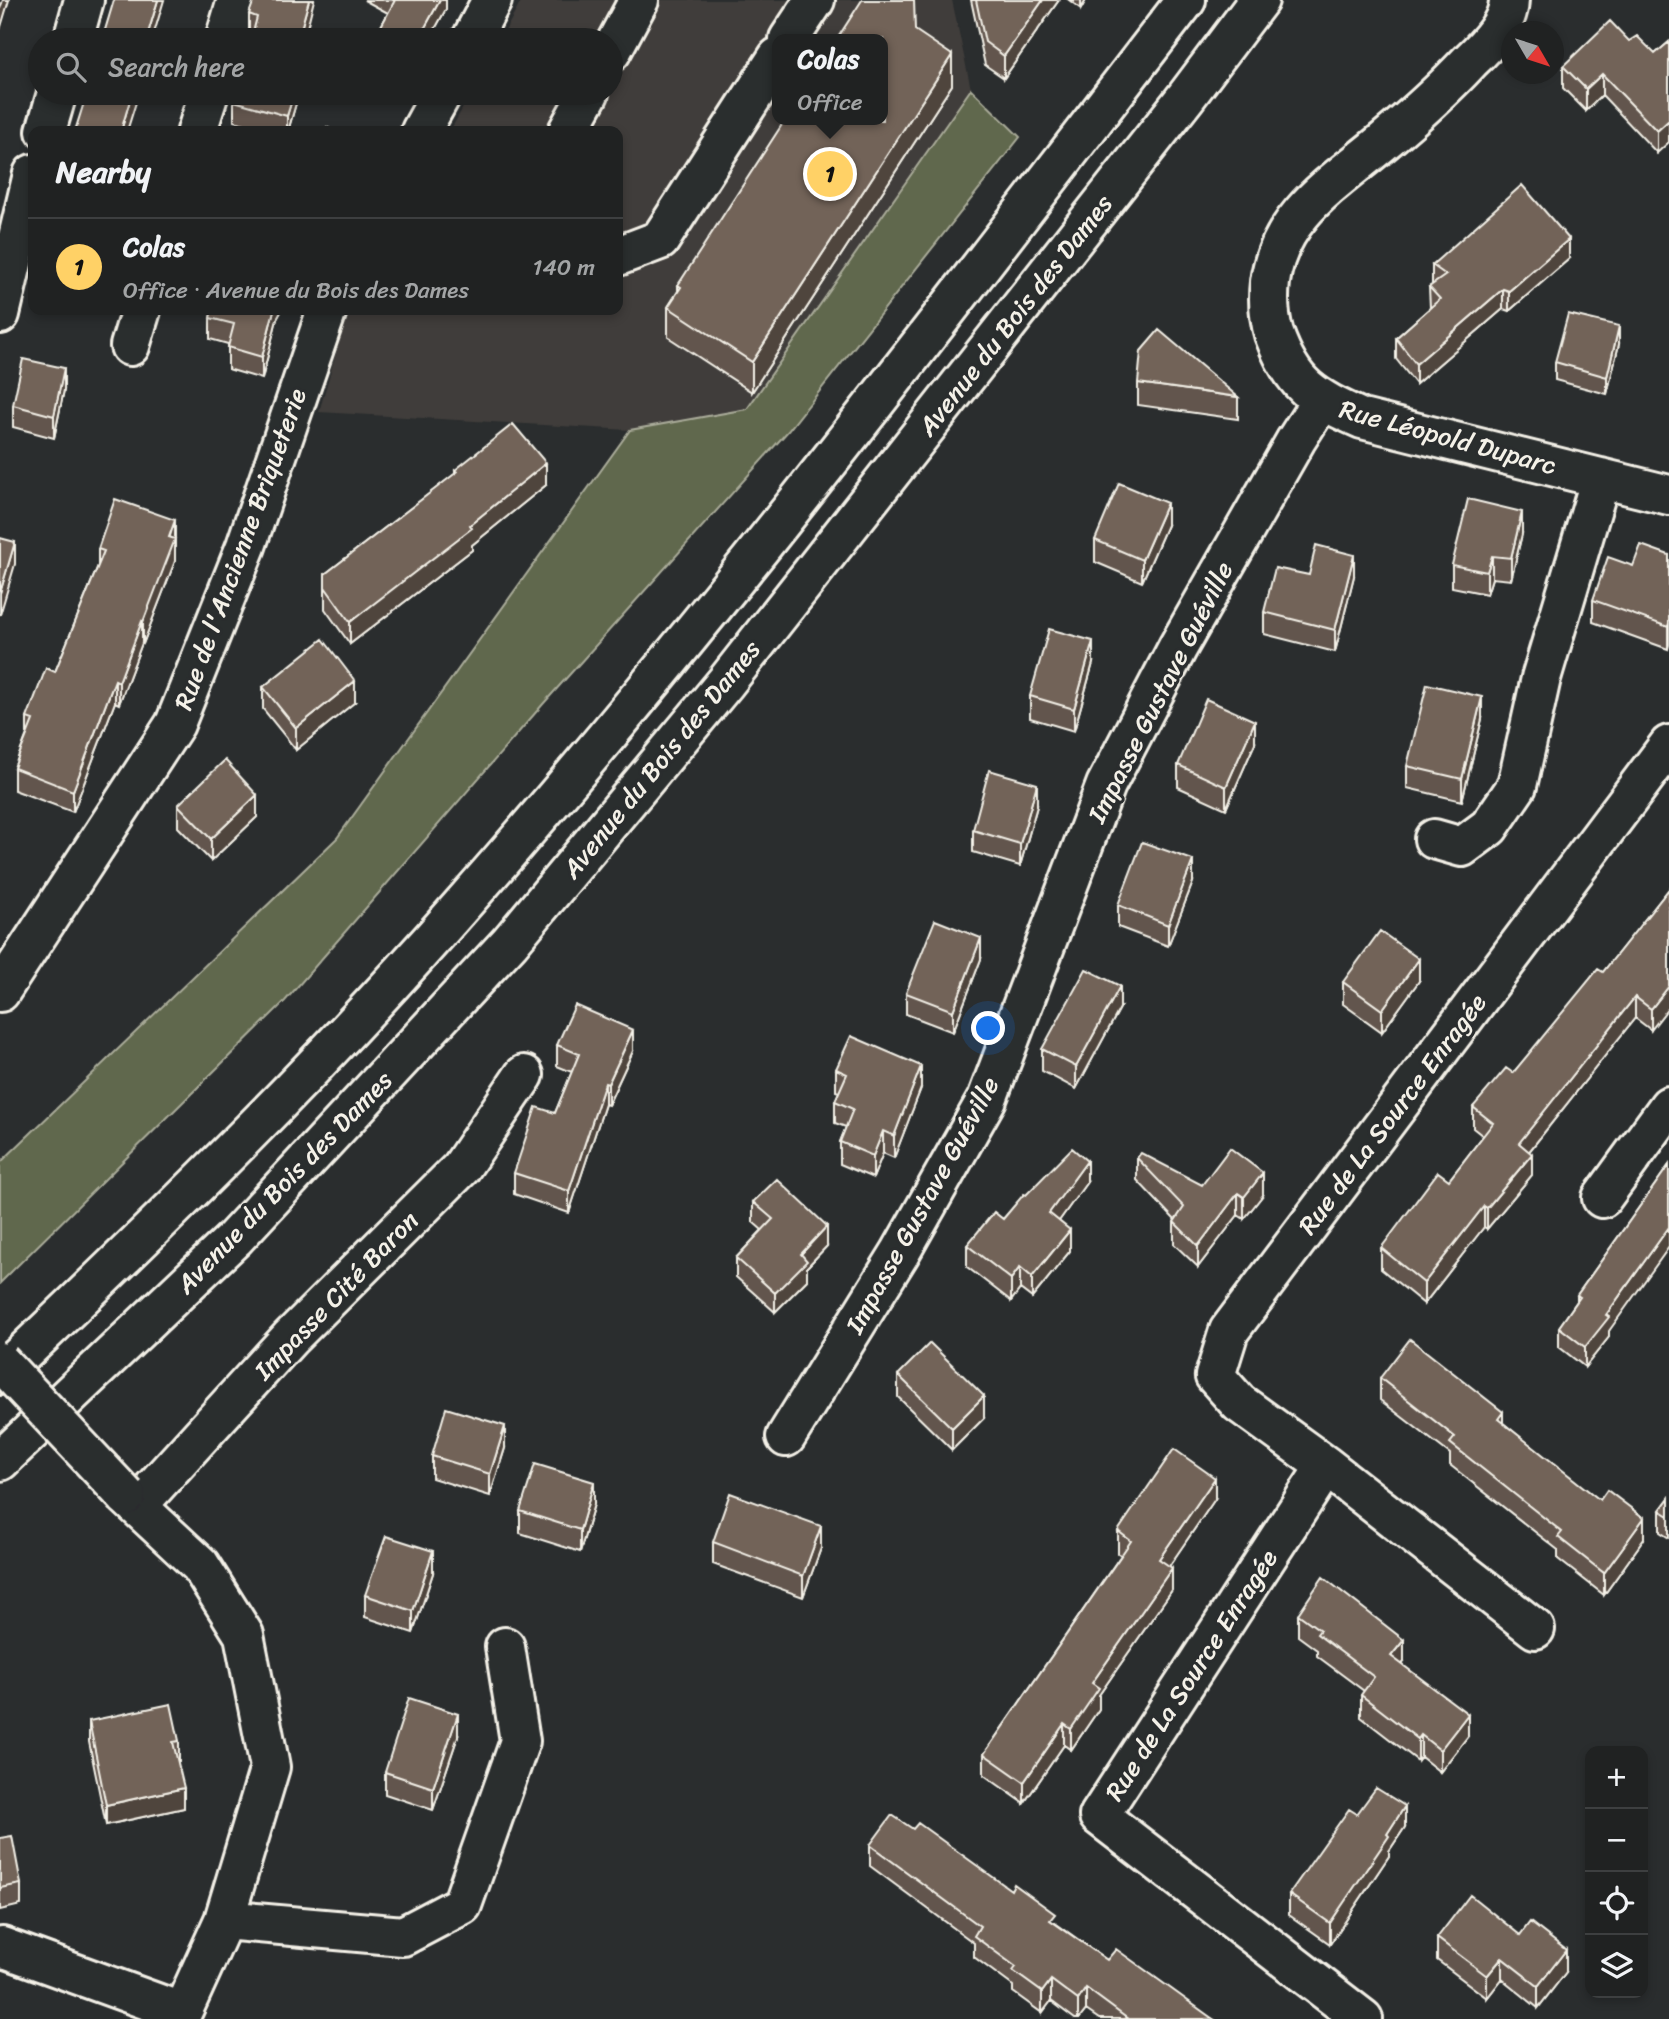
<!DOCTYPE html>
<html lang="en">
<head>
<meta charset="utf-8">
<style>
  body { margin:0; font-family:Sriracha,sans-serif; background:#282a2a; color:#f1f3f6 }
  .controls { position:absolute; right:21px; bottom:21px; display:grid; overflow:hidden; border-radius:14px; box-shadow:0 4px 10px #0003 }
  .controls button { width:63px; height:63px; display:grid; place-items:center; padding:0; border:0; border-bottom:2px solid #3d3f40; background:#202222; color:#f1f3f6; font:35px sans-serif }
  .compass { position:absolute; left:1501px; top:21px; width:63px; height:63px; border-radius:50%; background:#202222; box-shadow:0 4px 10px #0003; rotate:129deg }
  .you { position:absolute; left:989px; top:1029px; width:24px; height:24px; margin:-18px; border:5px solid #fff; border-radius:50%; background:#1a73e8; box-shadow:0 0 0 10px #1a73e833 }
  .badge { display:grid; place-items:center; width:46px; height:46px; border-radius:50%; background:#ffd166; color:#111; font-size:23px; font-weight:700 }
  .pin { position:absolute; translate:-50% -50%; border:4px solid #fff; box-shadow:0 2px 7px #0006 }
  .popup { position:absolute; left:772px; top:34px; width:116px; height:91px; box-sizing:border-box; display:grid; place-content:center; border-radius:14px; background:#202222; filter:drop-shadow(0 2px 5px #0005); font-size:23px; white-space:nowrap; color:#a2a4a5 }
  .popup b { font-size:26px; color:#f1f3f6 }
  .popup::after { content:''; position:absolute; left:50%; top:100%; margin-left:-14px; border:14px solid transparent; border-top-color:#202222 }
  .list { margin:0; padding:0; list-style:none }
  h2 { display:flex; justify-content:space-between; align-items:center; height:91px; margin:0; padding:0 28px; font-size:30px }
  h2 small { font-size:23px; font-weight:400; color:#a2a4a5 }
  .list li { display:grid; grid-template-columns:46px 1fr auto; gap:21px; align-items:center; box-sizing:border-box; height:98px; padding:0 28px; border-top:2px solid #3d3f40 }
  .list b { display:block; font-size:26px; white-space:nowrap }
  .list p { margin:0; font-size:23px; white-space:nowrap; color:#a2a4a5 }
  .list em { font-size:23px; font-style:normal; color:#a2a4a5 }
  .icon { flex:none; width:38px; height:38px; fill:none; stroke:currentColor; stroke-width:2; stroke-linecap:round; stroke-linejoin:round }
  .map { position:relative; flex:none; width:1669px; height:2019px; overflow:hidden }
  .search { position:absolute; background:#202222; box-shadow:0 4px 10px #0003; left:28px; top:28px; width:595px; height:77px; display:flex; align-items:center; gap:18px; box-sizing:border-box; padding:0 24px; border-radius:38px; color:#a2a4a5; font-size:26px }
  .panel { position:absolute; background:#202222; box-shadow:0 4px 10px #0003; left:28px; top:126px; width:595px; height:189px; border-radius:14px }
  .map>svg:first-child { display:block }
</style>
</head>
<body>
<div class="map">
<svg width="1669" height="2019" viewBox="0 0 1669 2019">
  <rect width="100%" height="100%" fill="#2a2d2e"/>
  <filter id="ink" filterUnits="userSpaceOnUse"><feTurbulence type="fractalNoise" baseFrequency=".0143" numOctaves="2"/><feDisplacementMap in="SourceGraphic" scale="14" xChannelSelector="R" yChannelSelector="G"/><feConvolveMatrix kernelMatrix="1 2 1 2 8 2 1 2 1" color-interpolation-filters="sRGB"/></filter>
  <g filter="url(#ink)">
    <path fill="#403d3b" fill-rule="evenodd" d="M522 0H952L971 89 747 409 630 430 319 412 344 325 353 310H618V131H450L471 93H611V40H500ZM778 39H882V120H778Z"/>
    <path fill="#61674d" stroke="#aaac9a" stroke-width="2" d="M971 89 1020 137 788 431 544 703 285 1001 0 1283V1163L337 838 630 430 747 409Z"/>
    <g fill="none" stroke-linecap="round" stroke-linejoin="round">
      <g stroke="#f4f1e8" stroke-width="44">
        <path id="minor" d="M1509 0C1509 23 1486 46 1470 61 1443 90 1414 116 1384 141 1336 182 1279 214 1270 282 1268 299 1269 317 1274 334 1293 387 1313 397 1362 419L1669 495
          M789 39 815 0
          M73 40 84 0
          M225 40 237 0
          M471 40 492 0
          M611 52 639 0
          M46 131 57 93
          M197 131 209 93
          M421 131 442 93
          M568 131 589 93
          M618 256 660 240 778 57
          M0 314 33 174
          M130 346 141 310
          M1434 839 1462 847 1489 827 1517 786 1541 678 1601 478
          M0 992 175 724 246 546 327 310
          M1602 1198 1669 1106
          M786 1437 900 1253 987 1099 1106 785 1178 647 1296 440 1321 401
          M1326 1466 1099 1816 1363 2019
          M126 1496 200 1565 244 1635 270 1767 224 1920 179 2019
          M137 1506 290 1338 461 1168 524 1075
          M1535 1629 1326 1466 1239 1403 1215 1376 1229 1331 1669 745
          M224 1920 403 1936 462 1905 520 1741 505 1647
          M0 1949 2 1947 181 2012"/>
      </g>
      <g stroke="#f4f1e8" stroke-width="44">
        <path id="highway" d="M0 1375C159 1224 317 1071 461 906 717 616 950 306 1186 0
          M0 1461 235 1238 510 942 726 682 1186 97 1259 0"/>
      </g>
      <use href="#minor" stroke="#2a2d2e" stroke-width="38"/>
      <use href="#highway" stroke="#2a2d2e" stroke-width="38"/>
      <g stroke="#f4f1e8" stroke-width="44" stroke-linecap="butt">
        <path id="minor-bridge" d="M0 1362 126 1496"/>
      </g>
      <use href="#minor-bridge" stroke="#2a2d2e" stroke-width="38"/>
    </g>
    <path fill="#62554d" stroke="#f4f1e8" stroke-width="2" d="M364 0H446V9L429 40H378V32L388 13Z
      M971 0H1059L1004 78 985 65Z
      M1069 0H1086L1081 9Z
      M249 14 306 31 311 40 249 34Z
      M915 30 952 85 752 392 668 337V307L678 291V285Z
      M1629 41 1655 54 1669 42 1657 153 1602 95 1586 111 1563 88V66Z
      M236 93H299L288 131H270L234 121V101Z
      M1569 259 1509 311 1503 309 1416 384 1396 359V338L1430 308 1429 287 1432 285V265Z
      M212 310H282L277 319 262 379 228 369V344L210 339V318Z
      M1619 344 1607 394 1555 380V362Z
      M1138 383 1238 397V419L1138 405Z
      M64 390 54 438 13 427V405Z
      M455 470 546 485 472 545V550L350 644 325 609V574L455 474Z
      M175 520V561L143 644 142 643 119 704 115 702 73 812 14 790V768L27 734V718L55 672 98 566V549Z
      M1167 525 1142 582 1095 562V540Z
      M1522 534 1511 580 1492 578 1487 594 1452 587V565Z
      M1669 555 1668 649 1593 622V600L1633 566Z
      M1309 575 1354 576 1335 652 1264 634V612Z
      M1093 663 1074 731 1030 718V696Z
      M263 687 355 702 296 750 263 709Z
      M1482 719 1462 801 1407 788V766Z
      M1255 743 1226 809 1178 787V765Z
      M178 805 257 817 211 861 178 827Z
      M1037 806 1020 866 973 852V830Z
      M1193 882 1168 946 1118 927V905Z
      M1669 889 1651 1030 1635 1018 1529 1152 1532 1175 1487 1229 1484 1227 1424 1304 1381 1269V1248L1449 1180 1483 1136 1473 1128V1107L1513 1073 1603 972Z
      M981 959 953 1032 906 1014V993Z
      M1419 981 1382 1032 1343 1004V982Z
      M1120 1008 1076 1089 1042 1071V1049Z
      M557 1045 633 1051 608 1105 605 1104 569 1213 514 1194V1173L555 1113 572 1072 557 1066Z
      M836 1069 921 1088 894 1158 883 1153 873 1178 840 1164V1142L846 1127 835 1123V1101L839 1092 836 1091Z
      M1137 1158 1202 1185 1263 1195 1244 1219 1238 1215 1198 1267 1174 1244V1222L1175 1220 1137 1180Z
      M1669 1165 1609 1331V1337L1585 1367 1559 1347V1327L1577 1301V1295Z
      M1087 1182 1059 1221 1070 1251 1032 1298 1020 1289 1011 1301 967 1267V1245L1003 1219 1026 1195Z
      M753 1202 827 1246 807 1267V1280L775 1312 736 1277V1258L762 1230 753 1222Z
      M898 1375 984 1418 952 1450 898 1397Z
      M1380 1378 1503 1423 1644 1539 1604 1595 1558 1559V1550L1450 1465V1454L1380 1400Z
      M505 1448 490 1496 432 1478V1456Z
      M1669 1498V1538L1660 1532V1510Z
      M1215 1499 1169 1566 1172 1590 1099 1695V1709L1071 1750 1064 1745 1024 1803 984 1775V1754L1121 1555 1118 1553V1531Z
      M594 1504 580 1552 520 1533V1511Z
      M713 1542 821 1548 803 1597 713 1564Z
      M433 1573 413 1633 365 1617V1595Z
      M1298 1614 1404 1662 1402 1665 1468 1736 1440 1772 1421 1757 1418 1761 1361 1717V1695L1364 1691 1317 1656V1650L1298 1636Z
      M89 1721 179 1741V1761H177L184 1808 106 1825 89 1742Z
      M458 1736 433 1810 385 1794V1772Z
      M1357 1814 1405 1827 1389 1851V1856L1330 1944 1289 1915V1894Z
      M0 1838 21 1884V1905L0 1910Z
      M870 1845 1055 1923 1107 1960 1213 2019H1099L1086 2010 1079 2019H1075L1051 2001 1042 2013 1013 1992V1986L974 1957V1943L870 1866Z
      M1437 1938 1566 1972 1538 2008 1502 1979 1487 1998 1437 1960Z"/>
    <path fill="#50453e" stroke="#f4f1e8" stroke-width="2" d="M3 0H9L0 30V9Z
      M158 0H164L152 40H146Z
      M309 0H314L304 40 301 29Z
      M440 0H446V9L429 40H418Z
      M1043 0H1059L1004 78V56Z
      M1081 0H1086L1081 9Z
      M952 55V85L752 392V362Z
      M1602 74V95L1586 111V89Z
      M132 93H137V99L127 131H121Z
      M294 93H299L288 131H287V116Z
      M1669 120V142L1657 153V131Z
      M1569 239V259L1509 311V291Z
      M1503 289V309L1416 384V364Z
      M274 310H282L277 319 262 379V357Z
      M1619 326V344L1607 394V377Z
      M64 368V390L54 438V416Z
      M546 463V485L472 545V550L350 644V622Z
      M1167 503V525L1142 582V560Z
      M1522 512V534L1511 580V558Z
      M175 520V561L143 644V622Z
      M15 542V564L0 615V593Z
      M1354 555V576L1335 652V630Z
      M1492 556V578L1487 594V572Z
      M142 621V643L119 704V682Z
      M1669 623V645L1668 649V627Z
      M1093 641V663L1074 731V709Z
      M115 680V702L73 812V791Z
      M355 681V702L296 750V728Z
      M1482 697V719L1462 801V779Z
      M1255 721V743L1226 809V787Z
      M1037 784V806L1020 866V844Z
      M257 795V817L211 861V839Z
      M1193 860V882L1168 946V925Z
      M981 938V959L953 1032V1011Z
      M1419 959V981L1382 1032V1010Z
      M1120 986V1008L1076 1089V1067Z
      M1669 986V1007L1651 1030V1009Z
      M1635 997V1018L1519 1164V1143Z
      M633 1030V1051L608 1105V1084Z
      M921 1066V1088L894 1158V1136Z
      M605 1083V1104L569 1213V1191Z
      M883 1131V1153L873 1178V1156Z
      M1532 1154V1175L1487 1229V1208Z
      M1087 1161V1182L1049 1235V1213Z
      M1263 1173V1195L1244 1219V1197Z
      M1238 1193V1215L1198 1267V1246Z
      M1484 1206V1227L1424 1304V1283Z
      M827 1226V1246L807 1267V1280L775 1312V1293L801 1254Z
      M1669 1227V1247L1609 1331V1337L1585 1367V1347L1606 1315Z
      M1070 1230V1251L1032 1298V1277Z
      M1020 1267V1289L1011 1301V1279Z
      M984 1396V1418L952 1450V1428Z
      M1503 1412V1433L1498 1419Z
      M505 1426V1448L490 1496V1474Z
      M1215 1478V1499L1159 1581V1559Z
      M594 1482V1504L580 1552V1530Z
      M1644 1518V1539L1604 1595V1573Z
      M821 1526V1548L803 1597V1576Z
      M433 1551V1573L413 1633V1611Z
      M1172 1568V1590L1099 1695V1709L1071 1750V1729L1092 1683Z
      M1404 1640V1662L1391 1678V1656Z
      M458 1714V1736L433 1810V1788Z
      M1468 1714V1736L1440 1772V1750Z
      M1064 1724V1745L1024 1803V1782Z
      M1421 1735V1757L1418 1761V1739Z
      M184 1788V1808L106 1825V1805Z
      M1405 1806V1827L1389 1851V1856L1330 1944V1923Z
      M1566 1950V1972L1538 2008V1986Z
      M1502 1958V1979L1487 1998V1976Z
      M1051 1980V2001L1042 2013V1992Z
      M1086 1988V2010L1079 2019H1078V2000Z"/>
    <path fill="#726359" stroke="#f4f1e8" stroke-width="2" d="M114 0H158L146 40H102Z
      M254 0H309L301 29 311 32 308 40H251L257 17 249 14Z
      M395 0H440L418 40H393L378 32Z
      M862 0H914L915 30 952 55 752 362 668 307 681 287 678 285 785 120H883V39H837Z
      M976 0H1043L1004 56 985 42Z
      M1610 21 1629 41 1637 36 1655 54 1669 42V120L1657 131 1602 74 1586 89 1563 66Z
      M87 93H132L121 131H75Z
      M236 93H294L287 116 234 101Z
      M327 127 334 131H325Z
      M1522 185 1569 239 1509 291 1503 289 1416 364 1396 338 1440 299 1429 287 1446 275 1432 265Z
      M212 310H274L262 357 228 347 234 324 210 318Z
      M1568 314 1619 326 1607 377 1555 362Z
      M1159 330 1238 397 1138 383 1141 351Z
      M23 359 64 368 54 416 13 405Z
      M513 424 546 463 470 525 472 528 350 622 325 587V574L457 472 455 470Z
      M1119 483 1167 503 1142 560 1095 540Z
      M115 499 175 520 169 537 175 539 143 622 142 621 119 682 115 680 73 791 14 768 33 720 27 718 46 668 55 672 104 551 98 549Z
      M1468 499 1522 512 1511 558 1492 556 1487 572 1452 565Z
      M0 538 15 542 0 593Z
      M1316 545 1354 555 1335 630 1264 612 1275 568 1309 575Z
      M1641 545 1669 555V623L1668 627 1593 600 1608 557 1633 566Z
      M1049 629 1093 641 1074 709 1030 696Z
      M323 639 355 681 296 728 263 687Z
      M1427 684 1482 697 1462 779 1407 766Z
      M1206 699 1255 721 1226 787 1178 765Z
      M225 760 257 795 211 839 178 805Z
      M989 770 1037 784 1020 844 973 830Z
      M1142 842 1193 860 1168 925 1118 905Z
      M1669 889V986L1651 1009 1635 997 1519 1143 1532 1154 1487 1208 1484 1206 1424 1283 1381 1248 1438 1172 1449 1180 1493 1123 1473 1107 1506 1068 1513 1073 1598 969 1603 972Z
      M935 920 981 938 953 1011 906 993Z
      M1380 931 1419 959 1382 1010 1343 982Z
      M1086 969 1120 986 1076 1067 1042 1049Z
      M575 1005 633 1030 608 1084 605 1083 569 1191 514 1173 536 1107 555 1113 579 1054 557 1045Z
      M851 1036 921 1066 894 1136 883 1131 873 1156 840 1142 853 1109 835 1101 847 1074 836 1069Z
      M1072 1148 1087 1161 1049 1213 1070 1230 1032 1277 1020 1267 1011 1279 967 1245 994 1212 1003 1219 1024 1194 1026 1195Z
      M1230 1148 1263 1173 1244 1197 1238 1193 1198 1246 1174 1222 1184 1207 1137 1158 1141 1153 1202 1185Z
      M1669 1165V1227L1606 1315 1609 1317 1585 1347 1559 1327 1580 1297 1577 1295Z
      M777 1179 827 1226 801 1254 807 1261 775 1293 736 1258 773 1219 753 1202Z
      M1410 1339 1503 1412 1498 1419 1600 1500 1607 1490 1644 1518 1604 1573 1558 1537 1562 1532 1450 1443 1455 1437 1380 1378Z
      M930 1343 984 1396 952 1428 898 1375Z
      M446 1408 505 1426 490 1474 432 1456Z
      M1174 1449 1215 1478 1159 1559 1172 1568 1092 1683 1099 1688 1071 1729 1064 1724 1024 1782 984 1754 1131 1541 1118 1531Z
      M535 1464 594 1482 580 1530 520 1511Z
      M730 1493 821 1526 803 1576 713 1542Z
      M1669 1498V1516L1660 1510Z
      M386 1536 433 1551 413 1611 365 1595Z
      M1323 1577 1404 1640 1391 1656 1468 1714 1440 1750 1421 1735 1418 1739 1361 1695 1374 1677 1317 1634 1320 1630 1298 1614Z
      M409 1698 458 1714 433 1788 385 1772Z
      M171 1704 179 1741 173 1742 184 1788 106 1805 89 1721Z
      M1376 1788 1405 1806 1387 1834 1389 1836 1330 1923 1289 1894 1349 1809 1357 1814Z
      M892 1815 913 1829 918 1823 1011 1890 1014 1884 1055 1914 1050 1920 1107 1960 1116 1949 1213 2019H1128L1086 1988 1078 2000 1051 1980 1042 1992 1013 1971 1016 1967 974 1936 980 1926 870 1845Z
      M12 1836 21 1884 0 1888V1838Z
      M1470 1895 1520 1935 1530 1922 1566 1950 1538 1986 1502 1958 1487 1976 1437 1938Z"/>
  </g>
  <g text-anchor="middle" stroke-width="6" stroke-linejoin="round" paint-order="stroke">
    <g font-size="26" fill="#f4f1e8" stroke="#2a2d2e">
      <text transform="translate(1015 315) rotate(-52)" y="9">Avenue du Bois des Dames</text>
      <text transform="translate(1448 437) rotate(15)" y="9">Rue Léopold Duparc</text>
      <text transform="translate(240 549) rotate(-70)" y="9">Rue de l'Ancienne Briqueterie</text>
      <text transform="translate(1160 692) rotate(-63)" y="9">Impasse Gustave Guéville</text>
      <text transform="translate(661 759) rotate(-51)" y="9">Avenue du Bois des Dames</text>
      <text transform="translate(1392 1114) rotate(-53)" y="9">Rue de La Source Enragée</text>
      <text transform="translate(284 1182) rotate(-46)" y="9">Avenue du Bois des Dames</text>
      <text transform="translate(922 1205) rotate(-61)" y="9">Impasse Gustave Guéville</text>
      <text transform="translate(336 1295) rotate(-46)" y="9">Impasse Cité Baron</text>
      <text transform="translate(1191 1675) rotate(-57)" y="9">Rue de La Source Enragée</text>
    </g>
  </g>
</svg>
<div class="controls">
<button>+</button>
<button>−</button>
<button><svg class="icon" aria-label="locate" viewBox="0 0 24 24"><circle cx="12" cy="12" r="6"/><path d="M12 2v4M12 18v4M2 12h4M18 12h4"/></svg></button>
<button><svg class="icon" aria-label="layers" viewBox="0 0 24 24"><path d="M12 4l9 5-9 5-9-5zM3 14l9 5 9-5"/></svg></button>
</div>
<svg class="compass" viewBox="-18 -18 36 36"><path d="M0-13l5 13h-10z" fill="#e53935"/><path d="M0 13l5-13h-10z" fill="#a2a4a5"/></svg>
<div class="you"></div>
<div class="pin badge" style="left:830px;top:174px">1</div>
<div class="popup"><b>Colas</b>Office</div>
<div class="search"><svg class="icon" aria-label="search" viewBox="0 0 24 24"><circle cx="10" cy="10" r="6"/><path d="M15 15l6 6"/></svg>Search here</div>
<section class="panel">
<h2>Nearby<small></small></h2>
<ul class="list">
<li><span class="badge">1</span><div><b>Colas</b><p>Office · Avenue du Bois des Dames</p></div><em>140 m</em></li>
</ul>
</section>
</div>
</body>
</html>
